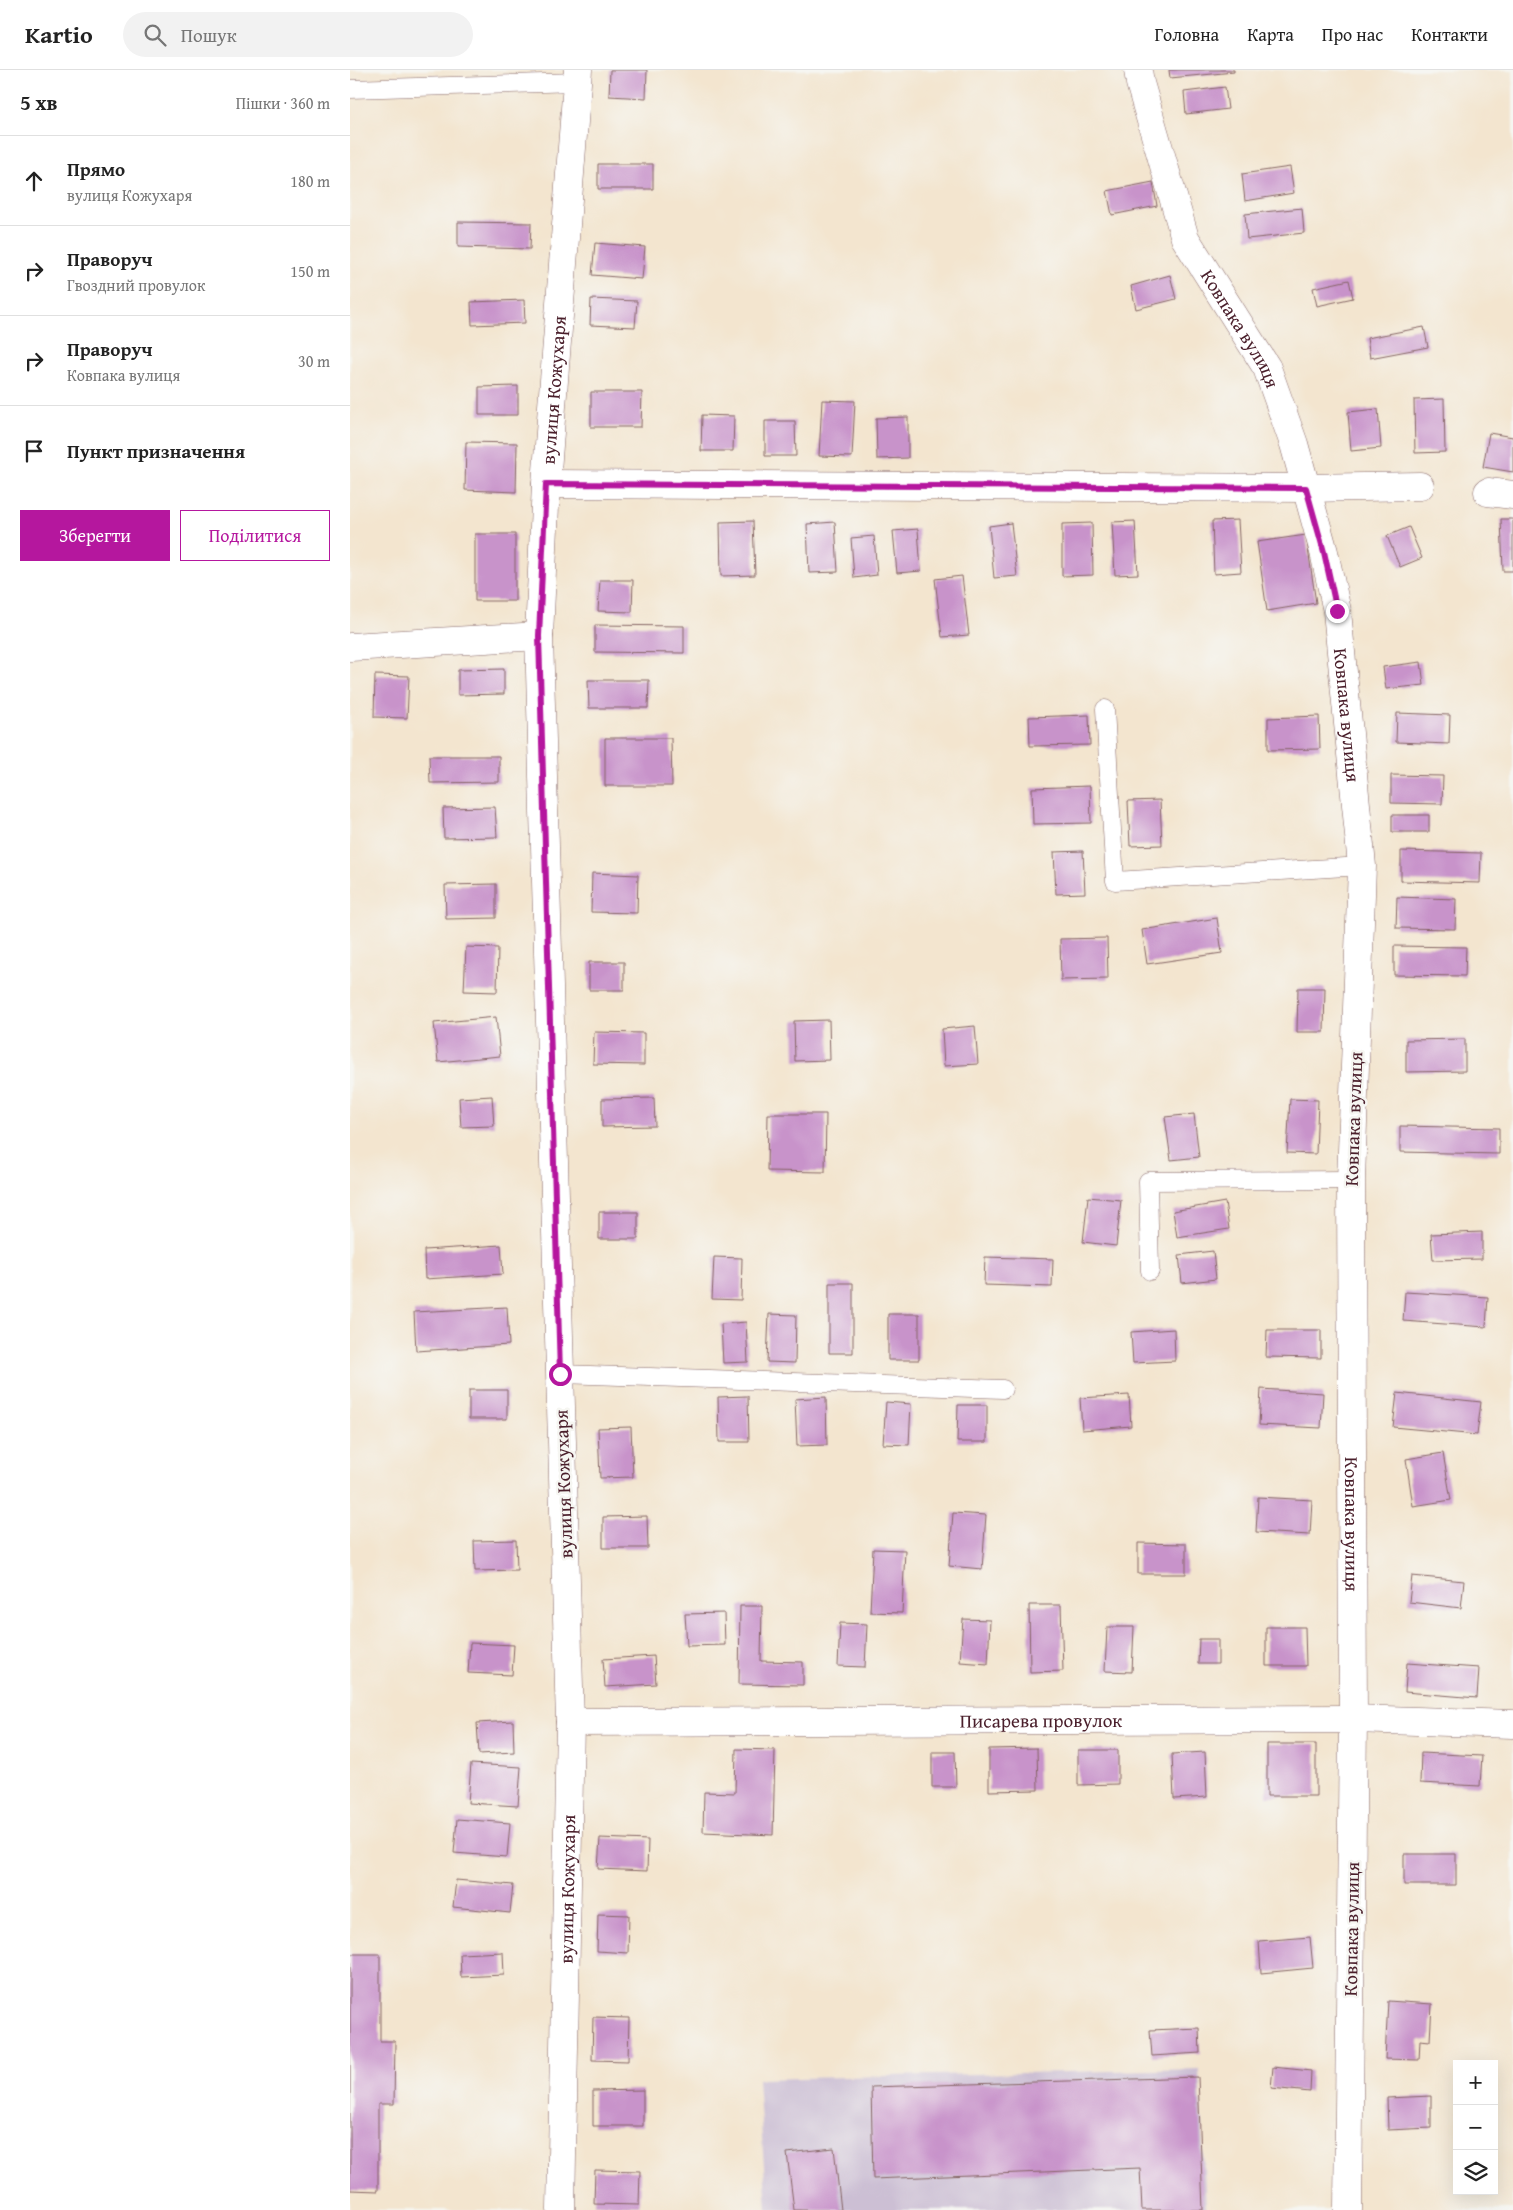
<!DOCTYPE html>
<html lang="uk">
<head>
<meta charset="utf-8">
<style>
  body { margin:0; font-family:"Gentium Book Plus",serif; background:#f2f2f2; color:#222 }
  .controls { position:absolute; right:15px; bottom:15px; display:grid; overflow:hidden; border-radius:0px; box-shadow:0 5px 20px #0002 }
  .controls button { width:45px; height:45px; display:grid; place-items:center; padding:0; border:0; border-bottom:1px solid #e0e0e0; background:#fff; color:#222; font:25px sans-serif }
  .stop { position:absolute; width:15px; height:15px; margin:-11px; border:4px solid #b5179e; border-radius:50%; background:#fff }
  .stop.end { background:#b5179e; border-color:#fff; box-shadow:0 1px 5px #0008 }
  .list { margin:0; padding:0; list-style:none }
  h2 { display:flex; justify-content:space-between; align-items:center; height:65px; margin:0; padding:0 20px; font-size:21px }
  h2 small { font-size:16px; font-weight:400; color:#767676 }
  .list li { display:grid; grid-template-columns:32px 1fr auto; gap:15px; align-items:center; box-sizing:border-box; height:90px; padding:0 20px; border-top:1px solid #e0e0e0 }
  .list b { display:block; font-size:19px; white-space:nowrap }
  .list p { margin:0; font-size:16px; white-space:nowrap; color:#767676 }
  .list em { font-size:16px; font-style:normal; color:#767676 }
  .actions { display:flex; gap:10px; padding:15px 20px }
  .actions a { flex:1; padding:11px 0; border:1px solid #b5179e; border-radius:0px; text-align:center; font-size:18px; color:#b5179e }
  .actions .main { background:#b5179e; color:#fff }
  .icon { flex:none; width:28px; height:28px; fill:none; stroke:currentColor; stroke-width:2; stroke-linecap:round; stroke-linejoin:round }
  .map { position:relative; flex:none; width:1163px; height:2140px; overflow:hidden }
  header { display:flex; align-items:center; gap:30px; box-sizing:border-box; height:70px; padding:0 25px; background:#fff; border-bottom:1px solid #e0e0e0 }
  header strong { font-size:24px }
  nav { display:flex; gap:28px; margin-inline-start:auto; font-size:18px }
  .search { width:350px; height:45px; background:#f2f2f2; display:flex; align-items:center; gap:12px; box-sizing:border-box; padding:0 18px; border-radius:28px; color:#767676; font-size:19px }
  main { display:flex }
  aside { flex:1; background:#fff }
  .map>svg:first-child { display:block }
</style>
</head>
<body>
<header>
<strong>Kartio</strong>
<div class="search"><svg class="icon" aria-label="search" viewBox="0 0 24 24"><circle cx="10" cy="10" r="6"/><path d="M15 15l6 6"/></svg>Пошук</div>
<nav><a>Головна</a><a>Карта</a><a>Про нас</a><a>Контакти</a></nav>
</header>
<main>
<aside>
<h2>5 хв<small>Пішки · 360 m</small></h2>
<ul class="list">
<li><svg class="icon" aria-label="ahead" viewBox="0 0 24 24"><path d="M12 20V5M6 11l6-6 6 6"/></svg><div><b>Прямо</b><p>вулиця Кожухаря</p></div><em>180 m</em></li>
<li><svg class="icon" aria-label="right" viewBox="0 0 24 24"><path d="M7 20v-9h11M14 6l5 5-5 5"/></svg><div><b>Праворуч</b><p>Гвоздний провулок</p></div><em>150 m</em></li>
<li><svg class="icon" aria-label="right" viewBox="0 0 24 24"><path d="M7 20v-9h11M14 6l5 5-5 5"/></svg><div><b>Праворуч</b><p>Ковпака вулиця</p></div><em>30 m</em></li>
<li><svg class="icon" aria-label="arrive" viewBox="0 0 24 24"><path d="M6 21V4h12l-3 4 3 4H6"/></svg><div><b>Пункт призначення</b></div></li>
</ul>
<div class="actions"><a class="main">Зберегти</a><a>Поділитися</a></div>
</aside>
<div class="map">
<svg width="1163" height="2140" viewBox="0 0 1163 2140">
  <rect width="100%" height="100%" fill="#f6f6f2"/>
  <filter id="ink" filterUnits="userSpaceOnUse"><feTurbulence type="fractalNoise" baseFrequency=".02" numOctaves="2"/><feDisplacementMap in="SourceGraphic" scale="10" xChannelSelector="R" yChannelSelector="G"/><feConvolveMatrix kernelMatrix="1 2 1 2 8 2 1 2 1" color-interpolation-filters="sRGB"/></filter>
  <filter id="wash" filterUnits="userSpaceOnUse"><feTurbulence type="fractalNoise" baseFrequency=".0096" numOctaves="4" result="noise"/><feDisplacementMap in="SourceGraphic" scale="20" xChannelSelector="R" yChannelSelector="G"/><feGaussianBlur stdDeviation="1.12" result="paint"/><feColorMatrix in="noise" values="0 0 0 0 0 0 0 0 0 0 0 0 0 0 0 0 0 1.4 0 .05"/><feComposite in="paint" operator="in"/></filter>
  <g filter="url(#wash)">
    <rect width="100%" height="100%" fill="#f3e5cf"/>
    <path fill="#ccbfd4" d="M849 1999 856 2140H417L408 2009Z"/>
    <g id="blocks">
      <path fill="#c893ca" d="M260 0H297L296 28 259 26Z
        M819 0H884V2L820 8Z
        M875 17 878 39 836 44 834 22Z
        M248 94H303V119H248Z
        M940 97 944 123 895 131 892 104Z
        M803 112 807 136 762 145 757 121Z
        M952 138 954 163 897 169 895 144Z
        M108 152 181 153 180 179 108 177Z
        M245 173 295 177 292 209 242 205Z
        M820 205 826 229 786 239 781 216Z
        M999 210 1003 228 967 236 963 218Z
        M241 229 287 231 285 257 240 255Z
        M174 230 175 253 122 255 121 232Z
        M1074 257 1078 277 1020 288 1017 268Z
        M168 316V345H129V317Z
        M241 322H292L291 357H241Z
        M1094 329 1095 382 1065 383 1064 330Z
        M472 330 505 331 502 387 469 386Z
        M1028 339 1031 378 1001 381 998 342Z
        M352 345 384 346 383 381H351Z
        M558 347V388L527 389 526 348Z
        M415 351H445L446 386H415Z
        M1139 363 1163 367V402L1133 397Z
        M116 372 167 373 166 422 115 420Z
        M1151 449H1163V501H1153Z
        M888 450 891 502 864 504 862 451Z
        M403 451 405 505 371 506 370 452Z
        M785 451 788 504 765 505 762 452Z
        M485 452 488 502 459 503 457 454Z
        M661 453 667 506 644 508 639 456Z
        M742 453 743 505 712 506V454Z
        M1059 457 1072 488 1050 497 1037 466Z
        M568 459 571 501 547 503 543 461Z
        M125 464H165V531H125Z
        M956 465 966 533 917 541 907 472Z
        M524 466 527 505 504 508 501 468Z
        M612 506 619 565 592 567 585 509Z
        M250 510H283L282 542 248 541Z
        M245 555 334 556V583L245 582Z
        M1071 592 1074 615 1036 619 1033 597Z
        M154 599V624L108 625V600Z
        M25 605 59 606 57 648 24 647Z
        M238 610H299L298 638H239Z
        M1047 643 1100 645 1099 674 1046 672Z
        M739 645 740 675 680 676 679 647Z
        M969 646 970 679 918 680V648Z
        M255 668H321L322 716H255Z
        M79 686H149V712L80 713Z
        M1041 705 1093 706 1092 734 1041 733Z
        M740 716 741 753 683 754 682 718Z
        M810 730 812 775 780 776 778 731Z
        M145 737 147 767 94 768 93 738Z
        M1042 745H1079V762H1042Z
        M733 781 735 823 706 824 704 782Z
        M1051 781 1131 783 1130 813 1051 811Z
        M242 803 288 805 287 843 241 842Z
        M146 814V848L96 849 95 815Z
        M1047 827 1106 829 1105 859 1046 858Z
        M867 848 872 883 797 894 792 860Z
        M757 868 758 909 711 910 710 869Z
        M1044 876 1116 877 1115 906 1044 905Z
        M116 877 148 878 147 922 114 921Z
        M239 892H274V920H239Z
        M948 918H975L974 962H947Z
        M146 947 150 986 88 992 84 953Z
        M479 950 480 990 445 991 444 951Z
        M625 956 628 994 594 996 592 959Z
        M244 962 294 963V995L243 994Z
        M1115 969V1001L1056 1002V970Z
        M142 1026 144 1056 111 1057 109 1028Z
        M304 1028 305 1056 252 1057V1029Z
        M940 1029 968 1030 966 1084 937 1083Z
        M418 1044H476L475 1102 417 1101Z
        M844 1044 849 1087 821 1090 815 1047Z
        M1050 1056 1149 1058V1084L1050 1082Z
        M738 1127 771 1130 766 1176 733 1172Z
        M875 1132 879 1159 827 1167 823 1141Z
        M249 1142H288V1169H249Z
        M1132 1162V1189L1083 1190 1081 1164Z
        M151 1175 153 1204 75 1209 74 1180Z
        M863 1181 866 1209 832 1213 829 1185Z
        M364 1187 392 1188 391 1230 362 1229Z
        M635 1187 703 1189 702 1217 634 1215Z
        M479 1213H503V1283H479Z
        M1055 1222 1138 1227 1136 1257 1053 1251Z
        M157 1237 159 1275 66 1281 64 1242Z
        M419 1244 446 1245 445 1293 417 1292Z
        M538 1244H569V1290H538Z
        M396 1252 398 1292 373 1293 371 1254Z
        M824 1259 825 1291 783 1293 781 1262Z
        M917 1260H971V1288L916 1287Z
        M911 1319 973 1323 971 1358 909 1355Z
        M119 1320H157V1349H119Z
        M1047 1323 1131 1332 1127 1365 1043 1357Z
        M779 1325 781 1356 732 1360 730 1328Z
        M398 1326 399 1372H369L368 1327Z
        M476 1327 477 1375 447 1376 445 1329Z
        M536 1332 561 1334 559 1375 533 1374Z
        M608 1335H637V1372H607Z
        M281 1357 283 1407 250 1408 248 1358Z
        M1093 1383 1101 1430 1063 1436 1056 1389Z
        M908 1427 962 1430 960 1465 906 1462Z
        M603 1443 636 1445 632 1499 599 1496Z
        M297 1446 298 1478H253V1447Z
        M166 1470 167 1500 125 1501 124 1471Z
        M788 1473 836 1474V1504H788Z
        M523 1479 555 1480 552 1543 520 1542Z
        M1062 1506 1114 1511 1111 1538 1059 1532Z
        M679 1535H711L713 1601 680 1602Z
        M390 1536H412L411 1591 453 1592V1615L389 1614Z
        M374 1543 375 1575 337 1576 335 1544Z
        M613 1549 640 1550 638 1594 610 1592Z
        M490 1553 517 1554 515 1597 488 1596Z
        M757 1557H784L782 1602 755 1601Z
        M916 1557H955L956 1596H916Z
        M849 1569H868V1594H848Z
        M120 1573 164 1575 162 1605 118 1603Z
        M304 1586 306 1614 255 1617 253 1589Z
        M1057 1593 1129 1598 1127 1628 1055 1622Z
        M163 1651 164 1682 129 1684 127 1653Z
        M917 1674H966V1726H917Z
        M687 1678 688 1720 639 1721V1679Z
        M386 1679 425 1680 423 1765 353 1762 354 1722 385 1723Z
        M728 1680H768V1714L728 1715Z
        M582 1682H605L606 1717H582Z
        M855 1682 857 1727 824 1729 822 1684Z
        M1071 1683 1132 1686 1130 1716 1070 1713Z
        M121 1694 171 1697 168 1736 118 1733Z
        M107 1749 160 1753 157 1787 104 1783Z
        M250 1768 298 1770 297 1801 248 1799Z
        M1054 1784H1106V1815H1054Z
        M106 1810 163 1815 160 1843 103 1837Z
        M248 1844 279 1845 278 1883 247 1881Z
        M960 1867 963 1898 911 1903 909 1871Z
        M153 1882 154 1905 111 1907 110 1884Z
        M0 1884H30V1971H45L44 2034H28V2121L0 2120Z
        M1038 1931 1082 1934 1080 1971 1070 1970 1069 1990 1035 1989Z
        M243 1947 279 1948 278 1991 242 1990Z
        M849 1958 850 1983 802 1986 800 1960Z
        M923 1997 961 2001 960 2022 921 2018Z
        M848 2007 853 2140H792L790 2098 523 2109 521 2017Z
        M293 2020V2056H243V2021Z
        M1081 2026V2058L1038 2060 1037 2028Z
        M484 2078 491 2140H444L437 2083Z
        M245 2100 290 2101 289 2135 244 2134Z"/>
    </g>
  </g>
  <g filter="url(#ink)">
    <use href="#blocks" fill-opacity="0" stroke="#856464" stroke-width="1"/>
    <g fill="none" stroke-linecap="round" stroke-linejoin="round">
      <g stroke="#856464" stroke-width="19">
        <path id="service" d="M0 19 227 12
          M755 639 765 811 1012 796
          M800 1201 798 1111 1001 1110
          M210 1304 653 1319"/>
      </g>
      <g stroke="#856464" stroke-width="29">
        <g id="minor">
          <path id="s1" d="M788 0 790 13 835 168 917 298 944 374 974 482 987 541 1012 796 1001 1110 1003 1649 998 2140"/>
          <path d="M196 414 956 418 1070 416"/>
          <path d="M1138 422 1163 425"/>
          <path d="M0 577 189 566"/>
          <path id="s2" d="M220 1652 1003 1649 1163 1654"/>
          <path id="s3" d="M211 2140 220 1652 189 566 196 414 228 0"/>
        </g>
      </g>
      <use href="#service" stroke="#fff" stroke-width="18"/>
      <use href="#minor" stroke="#fff" stroke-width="28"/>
    </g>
  </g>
  <g fill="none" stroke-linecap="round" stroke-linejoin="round" filter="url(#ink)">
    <path stroke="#b5179e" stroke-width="6" d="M210 1304 189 566 196 414 956 418 974 482 987 541"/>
  </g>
  <g text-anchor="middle" stroke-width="5" stroke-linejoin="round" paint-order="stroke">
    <g font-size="19" fill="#4a1f2b" stroke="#f6f6f2">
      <text dy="7" stroke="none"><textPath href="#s1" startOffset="281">Ковпака вулиця</textPath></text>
      <text dy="7" stroke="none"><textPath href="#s3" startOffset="1821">вулиця Кожухаря</textPath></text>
      <text dy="7" stroke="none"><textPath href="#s1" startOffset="686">Ковпака вулиця</textPath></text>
      <text transform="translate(1003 1049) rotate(-88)" y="7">Ковпака вулиця</text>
      <text transform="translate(213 1414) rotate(-92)" y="7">вулиця Кожухаря</text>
      <text dy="7" stroke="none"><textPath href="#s1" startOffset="1496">Ковпака вулиця</textPath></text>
      <text dy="7" stroke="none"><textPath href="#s2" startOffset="471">Писарева провулок</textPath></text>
      <text dy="7" stroke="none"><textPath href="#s3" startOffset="321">вулиця Кожухаря</textPath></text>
      <text transform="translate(1001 1859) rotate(-89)" y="7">Ковпака вулиця</text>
    </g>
  </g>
</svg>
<div class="controls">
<button>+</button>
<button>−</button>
<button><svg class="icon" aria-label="layers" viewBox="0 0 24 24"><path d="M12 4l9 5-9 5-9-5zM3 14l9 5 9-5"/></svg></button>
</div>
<div class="stop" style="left:210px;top:1304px"></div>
<div class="stop end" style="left:987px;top:541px"></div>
</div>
</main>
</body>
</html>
